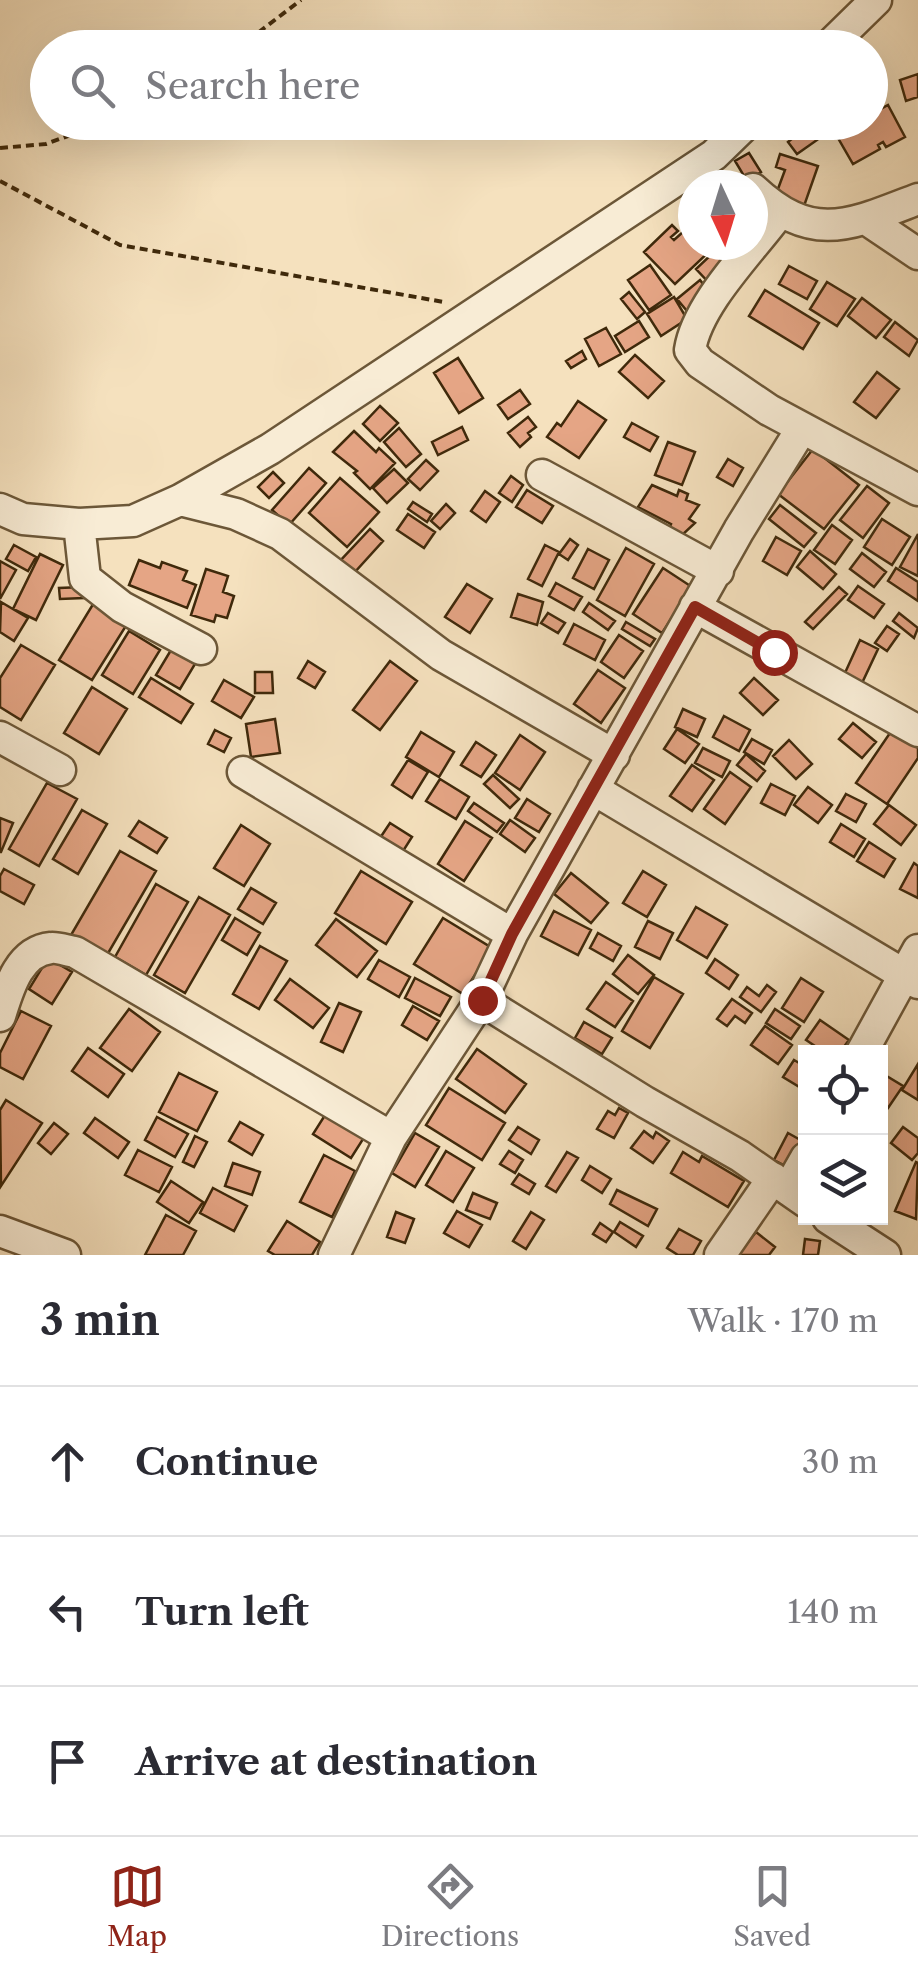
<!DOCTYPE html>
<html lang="en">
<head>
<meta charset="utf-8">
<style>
  body { margin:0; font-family:"Libre Caslon Text",serif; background:#f7f7f7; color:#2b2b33 }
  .controls { position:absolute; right:30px; bottom:30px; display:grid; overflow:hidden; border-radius:0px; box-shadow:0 10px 40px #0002 }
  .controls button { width:90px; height:90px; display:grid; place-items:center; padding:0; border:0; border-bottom:2px solid #e1e1e2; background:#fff; color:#2b2b33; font:50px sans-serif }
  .compass { position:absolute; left:678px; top:170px; width:90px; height:90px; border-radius:50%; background:#fff; box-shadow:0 10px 40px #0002; rotate:176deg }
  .stop { position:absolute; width:30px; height:30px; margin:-22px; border:8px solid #8f2418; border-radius:50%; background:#fff }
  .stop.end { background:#8f2418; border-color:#fff; box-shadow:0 2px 10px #0008 }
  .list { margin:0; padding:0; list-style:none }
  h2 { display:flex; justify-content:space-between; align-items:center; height:130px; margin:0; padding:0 40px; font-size:42px }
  h2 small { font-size:32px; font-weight:400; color:#7c7c81 }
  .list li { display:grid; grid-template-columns:65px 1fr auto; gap:30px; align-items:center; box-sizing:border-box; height:150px; padding:0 40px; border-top:2px solid #e1e1e2 }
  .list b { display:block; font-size:38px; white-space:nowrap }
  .list em { font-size:32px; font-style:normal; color:#7c7c81 }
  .icon { flex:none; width:55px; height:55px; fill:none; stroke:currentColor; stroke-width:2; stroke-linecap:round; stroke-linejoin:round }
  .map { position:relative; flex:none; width:918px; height:1255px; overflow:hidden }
  .search { position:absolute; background:#fff; box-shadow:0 10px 40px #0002; left:30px; right:30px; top:30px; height:110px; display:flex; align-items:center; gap:25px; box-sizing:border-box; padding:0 35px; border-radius:55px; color:#7c7c81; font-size:38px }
  .sheet { height:580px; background:#fff }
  nav { display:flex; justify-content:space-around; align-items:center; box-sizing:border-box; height:140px; border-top:2px solid #e1e1e2; background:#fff; font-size:28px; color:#7c7c81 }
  nav a { display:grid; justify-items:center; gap:5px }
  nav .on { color:#8f2418 }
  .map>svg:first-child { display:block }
</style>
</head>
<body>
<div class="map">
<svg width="918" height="1255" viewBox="0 0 918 1255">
  <rect width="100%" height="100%" fill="#f5e1be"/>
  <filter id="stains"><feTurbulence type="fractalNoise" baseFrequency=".002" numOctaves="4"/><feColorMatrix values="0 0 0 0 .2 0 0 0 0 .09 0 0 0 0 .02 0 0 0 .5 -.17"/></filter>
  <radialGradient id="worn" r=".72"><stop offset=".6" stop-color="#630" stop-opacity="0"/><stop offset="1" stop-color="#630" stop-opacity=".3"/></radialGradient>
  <path fill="#e5a585" stroke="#3f290b" stroke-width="2.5" d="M918 74V97L906 101 900 80Z
    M888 105 905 137 886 147 883 142 878 145 880 149 853 164 838 138 870 122V115Z
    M791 122H805L817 140 797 154 788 142 799 133Z
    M749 153 761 172 747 181 735 161Z
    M780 154 818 166 804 206 775 197 785 170 776 167Z
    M693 223V245L715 246 675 284 644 252 672 225 678 231 671 237 674 240Z
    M714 252 730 268 712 286 696 269Z
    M650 265 671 295 649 310 628 280Z
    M789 266 817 281 807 299 779 284Z
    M700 280 710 293 687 311 677 299Z
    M827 282 855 299 837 326 810 309Z
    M765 290 819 323 803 349 749 316Z
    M629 292 645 312 637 319 621 299Z
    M674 297 687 319 661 336 647 314Z
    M862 298 891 320 876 338 848 316Z
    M639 321 649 337 625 352 615 336Z
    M895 322 918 340 909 356 884 337Z
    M606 328 621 354 599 366 585 339Z
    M582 351 586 359 571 368 566 361Z
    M635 355 664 381 648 398 619 372Z
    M458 358 483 398 459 413 434 373Z
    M877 372 899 389 876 418 854 402Z
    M520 390 530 404 508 419 498 405Z
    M578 401 606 420 579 458 547 437 557 423 561 426Z
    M380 406 398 423 380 441 363 424Z
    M528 417 536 427 528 433 531 437 520 447 508 433Z
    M632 423 658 437 650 451 624 437Z
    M462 427 468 440 438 455 432 442Z
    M399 428 421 454 406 467 384 442Z
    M354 431 376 452 379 448 395 463 370 489 354 473 357 471 333 452Z
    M668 442 695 452 682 485 655 475Z
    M813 449 859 485 824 529 778 494Z
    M728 459 743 468 733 486 717 477Z
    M426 460 438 471 420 490 408 479Z
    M309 468 326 483 289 525 272 510Z
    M394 469 408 483 387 503 373 488Z
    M273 472 284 483 269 498 258 487Z
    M511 476 523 485 512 502 499 493Z
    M340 478 379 512 347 547 309 513Z
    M652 485 677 496 679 490 688 494 686 500 699 505 689 519 695 523 680 537 668 531 671 524 638 507Z
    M867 486 889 503 863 538 840 520Z
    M527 490 553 506 542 523 516 507Z
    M485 491 500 502 486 522 471 511Z
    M413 502 432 514 427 522 408 509Z
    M446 504 455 513 440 529 431 521Z
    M780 505 816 533 804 547 769 519Z
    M408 514 435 532 424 548 397 530Z
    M882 519 910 537 892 565 864 547Z
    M832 525 852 540 835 564 814 550Z
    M370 529 383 541 354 573 340 561Z
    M918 534V576L900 567Z
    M776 537 801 551 787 575 763 561Z
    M570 539 578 545 568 560 559 554Z
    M14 545 36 557 28 571 6 559Z
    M545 545 559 552 542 586 528 579Z
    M626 548 654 564 625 616 597 600Z
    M588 549 609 560 594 589 573 578Z
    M810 551 836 574 823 589 797 567Z
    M862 553 886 572 874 587 850 569Z
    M40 554 63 565 36 620 13 609Z
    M139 560 160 568 162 562 187 571 183 580 196 585 187 608 129 585Z
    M0 561 16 570 0 599Z
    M663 568 692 587 662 633 633 614Z
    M896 568 918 582V601L888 581Z
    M206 569 228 576 223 592 234 596 227 618 216 615 214 622 191 615Z
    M556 583 582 597 574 610 549 596Z
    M467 584 492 599 470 633 445 617Z
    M858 586 884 604 874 618 848 600Z
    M83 587 84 598 60 599 59 588Z
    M839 587 847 594 813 629 805 622Z
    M518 594 543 602 537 625 511 617Z
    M95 601 129 621 92 680 59 660Z
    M1 602 28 618 14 641 0 632Z
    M589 603 615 621 608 630 583 612Z
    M548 613 565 623 558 633 541 623Z
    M899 613 918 628 914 638 893 621Z
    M626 622 655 639 650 646 622 629Z
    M574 624 605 640 595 660 564 644Z
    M887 626 899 634 887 651 875 643Z
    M129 631 160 650 133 694 102 675Z
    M619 635 643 651 624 678 601 662Z
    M860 640 878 649 862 683 844 675Z
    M21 645 55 665 21 720 0 707V678Z
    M171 650 195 664 180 689 156 675Z
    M308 661 325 672 315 688 298 678Z
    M390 661 417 681 380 730 353 710Z
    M598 670 625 688 601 723 574 704Z
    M255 672H272L273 693H255Z
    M151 678 193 704 181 723 139 697Z
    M754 678 778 700 763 715 740 693Z
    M224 680 254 697 241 718 212 701Z
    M92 687 127 709 99 754 64 733Z
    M683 709 705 719 697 737 675 727Z
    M724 716 750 730 739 751 713 737Z
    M275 719 280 753 251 757 246 724Z
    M853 723 876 742 862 758 839 739Z
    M677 729 699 744 685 763 664 749Z
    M215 730 231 738 224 752 208 744Z
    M892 730 918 748V758L887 804 856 783Z
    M421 732 454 752 439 777 406 757Z
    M520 735 545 752 520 790 495 773Z
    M752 739 772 750 764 764 744 752Z
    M789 740 812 764 796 779 773 756Z
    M476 742 496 755 481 777 461 765Z
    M703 748 730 761 722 777 695 763Z
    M746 754 765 771 757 781 737 765Z
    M408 760 428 772 412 798 392 785Z
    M692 765 714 780 692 811 670 796Z
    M730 772 751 787 725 824 704 809Z
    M493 775 519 799 510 808 484 784Z
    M440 779 469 797 456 819 426 801Z
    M47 783 77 799 39 866 9 849Z
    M771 784 795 796 785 815 761 803Z
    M808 787 832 805 818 823 794 805Z
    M846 794 866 804 856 822 836 811Z
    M527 799 550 814 539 832 515 818Z
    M474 803 504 823 497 832 468 811Z
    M889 805 916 825 901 845 874 824Z
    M82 810 107 824 78 874 53 859Z
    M0 818 13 823 1 852H0Z
    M510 820 535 838 525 852 500 834Z
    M139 821 167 838 157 853 129 836Z
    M465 821 492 838 464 881 438 864Z
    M390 823 412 837 398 859 376 844Z
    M841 824 865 839 854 857 830 842Z
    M241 825 270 844 244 886 214 868Z
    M869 842 895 859 884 877 857 861Z
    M120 851 156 871 107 955 71 935Z
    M914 863 918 866V898L900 889Z
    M4 869 34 885 24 904 0 891V876Z
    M361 871 412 902 386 944 335 913Z
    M643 871 666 885 647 917 623 903Z
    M571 873 608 903 591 923 554 894Z
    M156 884 188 902 146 975 115 957Z
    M251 888 276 903 263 924 238 909Z
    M199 897 230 915 185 993 154 975Z
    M696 907 727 925 707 958 677 940Z
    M554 911 591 930 578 955 541 936Z
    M235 918 260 933 247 955 222 940Z
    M443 918 492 948 463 994 414 964Z
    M336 919 377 951 357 977 316 945Z
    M648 921 673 933 660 959 635 947Z
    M598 933 621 946 613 961 590 948Z
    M260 946 287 961 259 1009 233 994Z
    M628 955 654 975 638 994 613 974Z
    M48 958 72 972 52 1004 29 989Z
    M715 959 738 975 729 989 706 973Z
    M379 960 410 977 399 997 368 979Z
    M654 977 683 994 650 1048 622 1031Z
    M415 978 451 997 440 1016 405 998Z
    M801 978 823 992 804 1022 782 1008Z
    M290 979 329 1008 313 1028 275 1000Z
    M606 982 633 1001 615 1027 587 1009Z
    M767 985 776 992 761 1012 740 997 747 987 759 996Z
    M732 999 752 1013 745 1023 735 1016 727 1026 717 1019Z
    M339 1003 361 1012 343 1052 321 1042Z
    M413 1006 439 1021 427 1040 402 1025Z
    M129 1009 160 1032 132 1071 100 1048Z
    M775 1009 800 1026 791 1039 766 1023Z
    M21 1011 51 1026 23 1079 0 1067V1053Z
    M820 1020 849 1040 840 1052H824L806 1040Z
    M584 1022 612 1038 602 1054 575 1038Z
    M765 1026 792 1045 778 1064 751 1045Z
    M88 1048 124 1074 108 1097 72 1071Z
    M477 1049 526 1084 505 1113 456 1079Z
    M794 1060 806 1067V1091L783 1077Z
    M918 1064V1100L902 1090Z
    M880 1072 903 1086 888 1108 880 1103Z
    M179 1073 217 1092 197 1131 159 1112Z
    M449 1088 505 1123 482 1160 426 1125Z
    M6 1100 42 1123 1 1186 0 1110Z
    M619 1108 628 1113 614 1138 597 1129 608 1111 615 1115Z
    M327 1112 365 1136 351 1158 313 1134Z
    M157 1117 188 1134 175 1157 145 1140Z
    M95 1118 129 1142 118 1158 84 1133Z
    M240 1122 263 1135 252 1155 229 1141Z
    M54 1123 68 1134 51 1154 38 1143Z
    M518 1127 539 1140 531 1154 509 1140Z
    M903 1127 918 1138V1153L912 1160 891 1143Z
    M644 1131 653 1138 656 1132 669 1141 653 1163 631 1148Z
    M415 1133 439 1147 415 1187 392 1173Z
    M788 1133 804 1142 789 1168 774 1160Z
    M195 1136 207 1142 194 1167 183 1162Z
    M138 1150 172 1167 159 1192 125 1175Z
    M446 1151 474 1168 453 1202 426 1185Z
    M509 1151 523 1160 515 1173 500 1164Z
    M567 1152 578 1158 556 1192 546 1186Z
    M683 1152 699 1162 702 1156 744 1181 728 1207 671 1173Z
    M324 1155 355 1171 332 1217 300 1202Z
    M916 1162 918 1163 916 1219 895 1211Z
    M233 1163 260 1172 252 1195 225 1186Z
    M590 1166 611 1179 602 1193 582 1180Z
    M519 1174 535 1184 529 1194 512 1184Z
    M171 1181 203 1202 189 1223 157 1202Z
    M213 1188 247 1206 234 1231 200 1213Z
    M617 1190 657 1209 648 1226 610 1204Z
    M473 1193 497 1203 490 1219 466 1210Z
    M457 1211 482 1225 469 1247 444 1233Z
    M396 1212 414 1219 405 1243 387 1237Z
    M531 1212 544 1220 526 1249 513 1241Z
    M166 1215 196 1231 183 1255H145Z
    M287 1221 320 1242 312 1255H275L268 1251Z
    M620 1222 643 1236 636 1247 614 1232Z
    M600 1223 613 1232 606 1242 593 1234Z
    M679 1229 701 1241 693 1255H678L667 1248Z
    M756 1232 775 1247 769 1255H738Z
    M805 1239 820 1241 818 1255H803Z"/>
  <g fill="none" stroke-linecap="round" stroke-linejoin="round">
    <g stroke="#6c5738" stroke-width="35">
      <path id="minor" d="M827 48 876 0
        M753 189C813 245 850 225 918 199
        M779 213C750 252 697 304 690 350L700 363 769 410 918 490
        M866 219 918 254
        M542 475 718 571
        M180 500 236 514 280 534 441 655 614 755
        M0 509 23 519 79 524 133 521 180 500 270 449 714 155 748 122
        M79 524 85 578 122 607 201 649
        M695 607 918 731
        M0 737 60 770
        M243 772 512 934
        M593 789 918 983
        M481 1000 645 1102 740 1156 806 1202
        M0 1016C8 991 18 951 51 948 57 947 68 951 75 952L391 1137
        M862 1052 918 950
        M789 1188 806 1158
        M828 1218 885 1255
        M0 1231 65 1255
        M334 1255 391 1137 481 1000 512 934 739 530 802 428
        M720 1255 773 1178"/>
    </g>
    <path stroke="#3f290b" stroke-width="4" stroke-dasharray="8 5" stroke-linecap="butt" d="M238 48 301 0
      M0 148 46 144 106 122
      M0 181 120 245 444 302"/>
    <use href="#minor" stroke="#f8ecd5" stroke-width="30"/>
  </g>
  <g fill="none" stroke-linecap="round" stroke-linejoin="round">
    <path stroke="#8f2418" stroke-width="12" d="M482 1000 512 934 695 607 774 652"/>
  </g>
  <rect width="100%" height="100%" filter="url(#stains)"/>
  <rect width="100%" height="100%" fill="url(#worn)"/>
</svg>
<div class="controls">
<button><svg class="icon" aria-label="locate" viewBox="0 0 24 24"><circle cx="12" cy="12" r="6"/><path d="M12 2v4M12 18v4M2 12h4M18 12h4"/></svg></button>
<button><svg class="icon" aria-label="layers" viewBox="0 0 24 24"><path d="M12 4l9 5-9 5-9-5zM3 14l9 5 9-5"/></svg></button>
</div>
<svg class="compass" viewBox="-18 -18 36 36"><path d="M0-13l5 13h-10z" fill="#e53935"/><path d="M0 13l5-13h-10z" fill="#7c7c81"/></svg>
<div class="stop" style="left:774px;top:652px"></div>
<div class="stop end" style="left:482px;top:1000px"></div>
<div class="search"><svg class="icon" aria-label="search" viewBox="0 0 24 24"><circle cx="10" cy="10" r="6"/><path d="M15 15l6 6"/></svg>Search here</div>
</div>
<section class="sheet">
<h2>3 min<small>Walk · 170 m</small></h2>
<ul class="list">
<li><svg class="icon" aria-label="ahead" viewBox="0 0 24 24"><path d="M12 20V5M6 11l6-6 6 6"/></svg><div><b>Continue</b></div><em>30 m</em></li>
<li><svg class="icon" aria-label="left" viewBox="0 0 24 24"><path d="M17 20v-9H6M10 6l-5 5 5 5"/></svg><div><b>Turn left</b></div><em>140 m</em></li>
<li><svg class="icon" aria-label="arrive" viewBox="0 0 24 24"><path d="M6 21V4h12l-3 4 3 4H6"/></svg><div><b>Arrive at destination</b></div></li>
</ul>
</section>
<nav>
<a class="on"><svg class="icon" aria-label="map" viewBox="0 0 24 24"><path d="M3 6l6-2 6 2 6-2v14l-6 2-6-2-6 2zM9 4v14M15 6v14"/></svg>Map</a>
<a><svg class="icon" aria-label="directions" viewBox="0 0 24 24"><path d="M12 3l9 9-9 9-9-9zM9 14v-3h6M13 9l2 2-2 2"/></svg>Directions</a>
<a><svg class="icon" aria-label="saved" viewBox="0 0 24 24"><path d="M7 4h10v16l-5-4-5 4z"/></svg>Saved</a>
</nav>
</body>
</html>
